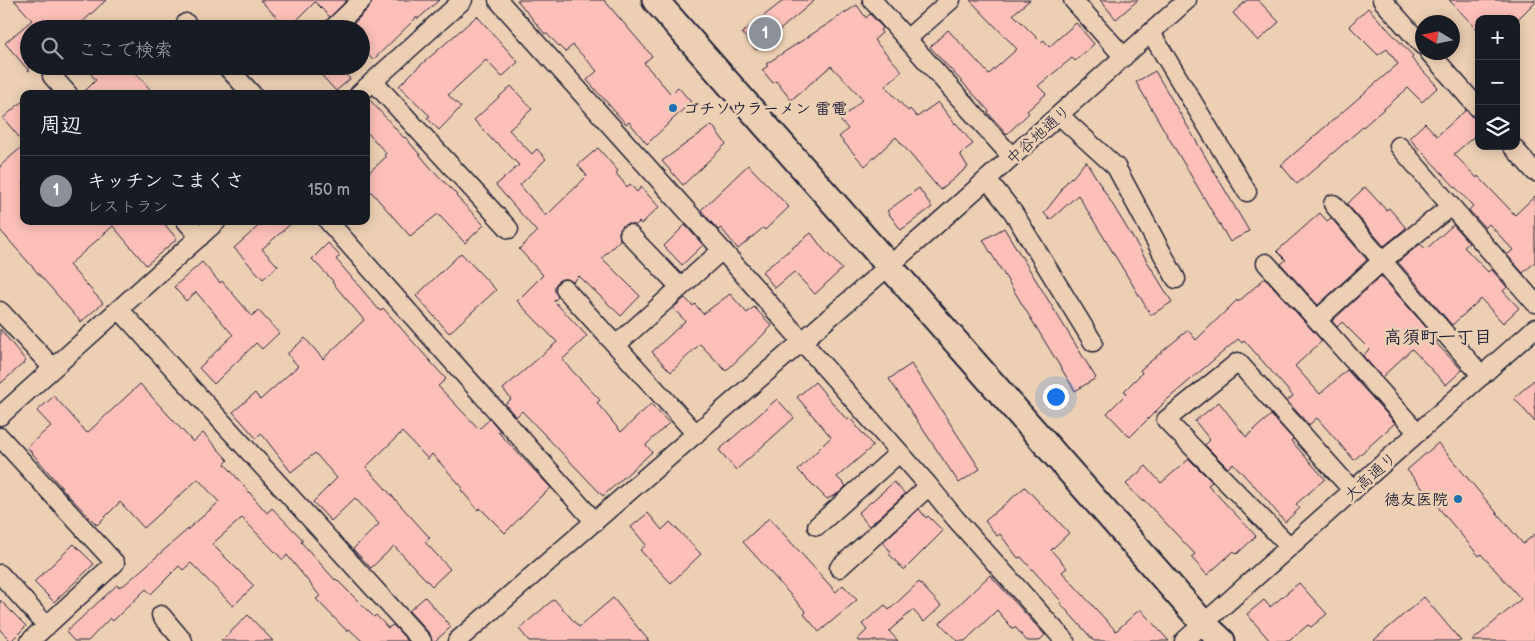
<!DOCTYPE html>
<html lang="ja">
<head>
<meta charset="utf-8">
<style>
  body { margin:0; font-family:"Balsamiq Sans","Klee One",sans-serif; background:#242831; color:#f1f3f6 }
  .controls { position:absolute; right:15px; top:15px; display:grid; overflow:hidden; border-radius:10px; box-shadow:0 2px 12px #0003 }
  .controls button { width:45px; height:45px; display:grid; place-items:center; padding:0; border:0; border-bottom:1px solid #363941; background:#171b24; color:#f1f3f6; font:25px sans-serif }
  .compass { position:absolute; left:1415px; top:15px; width:45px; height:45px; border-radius:50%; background:#171b24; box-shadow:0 2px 12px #0003; rotate:280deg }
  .you { position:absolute; left:1055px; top:396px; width:18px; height:18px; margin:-12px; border:4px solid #fff; border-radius:50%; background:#1a73e8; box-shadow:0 0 0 8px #1a73e833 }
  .badge { display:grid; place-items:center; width:32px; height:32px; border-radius:50%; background:#8c9099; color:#fff; font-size:16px; font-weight:700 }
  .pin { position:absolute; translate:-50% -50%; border:2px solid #fff; box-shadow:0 1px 5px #0006 }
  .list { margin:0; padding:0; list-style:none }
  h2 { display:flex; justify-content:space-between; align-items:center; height:65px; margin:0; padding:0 20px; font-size:21px }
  h2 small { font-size:16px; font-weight:400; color:#9ea1a6 }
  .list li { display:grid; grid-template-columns:32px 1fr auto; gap:15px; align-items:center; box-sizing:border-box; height:70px; padding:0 20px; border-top:1px solid #363941 }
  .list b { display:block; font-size:19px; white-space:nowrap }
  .list p { margin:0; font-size:16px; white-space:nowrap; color:#9ea1a6 }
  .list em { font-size:16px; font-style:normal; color:#9ea1a6 }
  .icon { flex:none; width:28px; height:28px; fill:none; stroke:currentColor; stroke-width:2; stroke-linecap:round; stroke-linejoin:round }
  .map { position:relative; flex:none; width:1535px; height:641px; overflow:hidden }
  .search { position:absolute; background:#171b24; box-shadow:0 2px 12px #0003; left:20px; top:20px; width:350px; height:55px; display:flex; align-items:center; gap:12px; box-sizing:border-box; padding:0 18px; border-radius:28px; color:#9ea1a6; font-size:19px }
  .panel { position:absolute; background:#171b24; box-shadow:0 2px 12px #0003; left:20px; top:90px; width:350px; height:135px; border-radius:10px }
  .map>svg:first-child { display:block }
</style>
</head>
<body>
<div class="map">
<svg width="1535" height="641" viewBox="0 0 1535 641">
  <rect width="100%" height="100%" fill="#edd0b3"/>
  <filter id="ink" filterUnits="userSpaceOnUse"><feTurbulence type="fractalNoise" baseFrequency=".02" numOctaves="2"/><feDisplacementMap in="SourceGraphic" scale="10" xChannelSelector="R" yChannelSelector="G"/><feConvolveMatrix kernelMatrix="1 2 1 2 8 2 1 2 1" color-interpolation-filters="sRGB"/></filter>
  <g filter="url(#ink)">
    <path fill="#fcc0b8" stroke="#22223b" d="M14 0H106L75 29H29V71L5 43 32 20Z
      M260 0H347L330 17 315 2 288 29Z
      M372 0H439L418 19 417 17 373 60 361 48V29H348L369 8Z
      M517 0H604L652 56 644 63 671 94 678 87 691 102 647 144 629 122 626 124 587 80 597 71 573 45 565 52 546 33 545 34Z
      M784 0H815L756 50 742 33Z
      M970 0H1030L1013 14 1041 42 1044 40 1049 47 1076 23 1094 44 1075 61 1072 58 1038 86 1046 94 1027 111 1029 113 1007 134 988 113 989 111 930 47 948 30 989 74 1017 49Z
      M1100 0H1138L1116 19Z
      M1247 0H1258L1279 22 1258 41 1233 13Z
      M1449 0H1535V2L1518 19H1479V31Z
      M857 5 866 18 870 14 883 28 880 30 882 33 874 40 902 71 885 86 908 111 910 109 917 117 938 102 955 124 956 123 973 144 960 154 968 167 940 190 896 137 865 166 839 137 848 129 840 120 863 99 831 66 791 100 776 81 773 83 762 70 768 66 766 64Z
      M1368 8 1413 56 1411 58 1438 87 1422 102 1408 88 1297 184 1281 165 1398 64 1387 49 1378 55 1349 26Z
      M477 16 518 62 502 77 486 60 448 95 461 107 439 130 427 118 430 116 399 86 415 70Z
      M84 66H130L154 94H82L96 80Z
      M313 66H338L350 79 336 91Z
      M1155 71 1249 231 1230 242 1136 82Z
      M511 86 532 109 509 130 532 154 537 149 546 159 520 185 546 216 587 176 578 165 598 148 618 171 616 173 627 187 630 184 637 192 641 187 659 207 641 224 639 222 635 226 627 224 622 226 619 232 620 240 602 258 640 296 621 316 579 276 573 282 568 279H562L558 281 555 286V292L558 297 554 301 587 336 562 360 600 400 597 403 621 432 651 404 669 423 646 445 652 452 603 496 522 411 516 417 505 404 511 399 503 389 557 342 517 301 543 275 519 249 537 232 496 185 519 165 496 142 495 143 474 120Z
      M369 99 404 138 405 137 430 167 457 195 456 196 484 225 465 243 438 214 410 236 366 186V175L386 157 384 155 386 153 366 131V102Z
      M24 100V143L3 118Z
      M1466 110 1471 116 1479 119V132L1454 154 1477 178 1478 176 1515 215 1535 196V262L1523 273 1507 255 1513 250 1489 224 1485 228 1469 210 1473 206 1409 138 1425 123 1437 136Z
      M712 125 726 144 683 185 662 161Z
      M24 145V221H162L177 239 146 265 113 226 69 265 103 303 81 322 0 230V166Z
      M1086 161 1172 302 1151 315 1078 195 1050 220 1044 213 1062 190 1061 189 1071 177 1072 178Z
      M748 165 789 207 765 230 763 228 738 249 721 228 718 230 701 210Z
      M1365 187 1386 210 1389 208 1406 228 1384 246 1347 204Z
      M919 188 932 207 901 230 887 211Z
      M1320 213 1327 221 1331 218 1367 260 1318 305 1281 264 1286 260 1277 251Z
      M264 221H294L262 249 278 266 263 279 234 248Z
      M685 225 703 245 682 265 664 246Z
      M1453 225 1469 243 1464 247 1488 272 1491 269 1507 287 1503 291 1519 308 1503 323 1481 299 1452 325 1398 262 1420 244 1426 249Z
      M1004 228 1096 378 1075 391 983 240Z
      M811 233 823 249 842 269 815 294 794 272 775 288 762 272Z
      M328 243 340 256 336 259 380 311 383 308 446 379 438 386 479 429 490 419 500 431 498 432 551 488 539 498 505 533 480 508 478 510 461 490 463 488 432 454 428 459 402 432 366 467 430 538 425 542 450 569 432 586 394 546 371 568 353 549 379 524 355 498 331 521 313 502 337 478 315 453 291 472 261 433 256 438 233 412 255 393 260 400 298 366 287 354 305 338 323 359 364 320 332 282 333 281 312 259Z
      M461 253 496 290 449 333 416 296Z
      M202 262 220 283 222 281 252 316 258 310 279 333 262 349 256 343 214 384 199 368 233 335 196 292 186 301 174 287Z
      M1381 276 1438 341 1436 343 1462 370 1446 385 1412 349 1382 377 1363 356 1369 349 1342 322 1337 327 1332 321Z
      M1265 278 1322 341 1295 366 1320 394 1347 370 1395 423 1354 460 1317 418 1309 425 1287 401 1293 396 1244 340 1242 343 1238 339 1162 404V405L1130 437 1107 413 1127 393 1124 391 1142 373 1140 370 1188 330 1196 340 1237 300 1238 302Z
      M730 294 747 313 754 307 772 326 726 371 700 344 671 372 652 352 685 321 673 308 685 298 693 306 695 304 703 314Z
      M0 329 26 361 0 384Z
      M911 364 980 469 959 483 889 379Z
      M1535 379V422L1514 398Z
      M815 382 847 420 850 418 873 446 837 477 846 486 839 493 827 499 798 470 831 437 797 397Z
      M140 384 193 442 203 433 228 460 225 464 267 513 272 508 303 540 301 542 335 580 336 579 374 617 376 615 388 628 393 625 408 641H362L349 629 347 631 316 599 320 596 287 555 283 560 242 518 212 544 254 586 233 606 191 563 183 570 179 566 151 594 146 589 113 621 110 618 88 641H74L66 632 117 585 119 587 122 585 123 586 219 502 198 479 144 528 120 502 97 525 67 494 27 447 51 426 37 411 54 396 87 433Z
      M777 399 794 418 736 470 719 450Z
      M1219 402 1246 437 1271 415 1293 439 1291 441 1294 444 1325 479 1296 504 1300 508 1285 522 1254 485H1253L1233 463 1228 468 1205 445 1210 440 1195 421Z
      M1438 443 1523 544 1535 534V641H1472L1521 599 1481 554 1479 556 1407 470Z
      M1189 459 1212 482 1208 485 1256 536 1237 554 1234 551 1207 575 1191 557 1195 554 1144 500 1143 502 1126 484 1146 466 1161 483Z
      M894 482 905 494 869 526 858 513Z
      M1025 487 1048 512 1049 511 1069 533 1051 550 1067 568 1062 572 1116 631 1140 609 1169 641H1094L1060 603 1062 602 1021 557 1018 558 1000 534 997 536 985 521Z
      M919 509 926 518 928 516 943 531 904 570 889 554 891 552 883 542Z
      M648 513 662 530 670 522 701 554 671 583 640 550 646 545 631 527Z
      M769 518 836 592 843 585 857 600 819 632 804 614 806 612 743 542Z
      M74 544 94 564 54 602 34 582Z
      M990 575 1045 635 1039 641H1027L1015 627 1013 629 997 610 965 641H957L940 623Z
      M919 582 941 606 924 622 913 610 889 631 898 641H858L857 640 867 630 862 624 885 605 889 610Z
      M1299 583 1327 614 1311 627 1308 625 1289 641H1270L1247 614 1264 600 1270 607Z
      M425 597 451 627 435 641H432L430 634 409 611Z
      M1424 597 1461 641H1373Z
      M613 598 649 641H529L519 629 554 599 579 627Z
      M0 600 26 626 11 641 0 630Z
      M248 615 273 641H221Z"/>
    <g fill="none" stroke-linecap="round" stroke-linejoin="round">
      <g stroke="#22223b" stroke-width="21">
        <path id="street" d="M498 0 722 250 929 486 955 518 1065 641
          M872 0 1012 157
          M1073 0 1124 57
          M1382 0 1422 45
          M186 23 191 29
          M332 29 362 0
          M1151 33 1247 192
          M907 39 951 0
          M1429 52 1479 109
          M226 66 252 94
          M52 76 68 94
          M373 81 509 229
          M359 94 463 0
          M1059 115 1116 167 1176 279
          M1399 146 1535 303
          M1512 146 1535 172
          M987 179 1013 212 1093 342
          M1333 204 1482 376
          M186 221 200 237
          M328 221 595 522
          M629 234 680 287
          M1266 263 1418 433
          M565 289 696 434
          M119 309 422 641
          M0 311 53 368
          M1317 320 1382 261 1451 206
          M616 345 722 250
          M0 416 217 221
          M0 437 115 563 30 641
          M817 526 899 453
          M1290 547 1166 420 1238 362 1353 491
          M839 568 929 486
          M0 574 47 626
          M161 615 183 641
          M457 641 928 232 1187 0
          M1184 641 1535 328"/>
      </g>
      <g stroke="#22223b" stroke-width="29">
        <path id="secondary" d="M655 0C838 208 1021 415 1204 624L1222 641"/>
      </g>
      <use href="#street" stroke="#edd0b3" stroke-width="18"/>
      <use href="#secondary" stroke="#edd0b3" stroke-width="25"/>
    </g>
  </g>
  <g fill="#1f6fb2" stroke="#edd0b3" stroke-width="2">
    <circle cx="673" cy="108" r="5"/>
    <circle cx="1458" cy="499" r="5"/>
  </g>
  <g text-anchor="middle" stroke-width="5" stroke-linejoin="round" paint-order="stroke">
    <g font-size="16" font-weight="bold" fill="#22223b" stroke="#edd0b3" text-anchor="start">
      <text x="683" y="114">ゴチソウラーメン 雷電</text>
      <text x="1448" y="505" text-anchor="end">徳友医院</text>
    </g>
    <g font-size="16" fill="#22223b" stroke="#edd0b3">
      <text transform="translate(1038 134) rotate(-42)" y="6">中谷地通り</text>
      <text transform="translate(1370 476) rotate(-42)" y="6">大高通り</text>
    </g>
    <g font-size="18" font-weight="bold" fill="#22223b" stroke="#edd0b3">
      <text x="1438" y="343">高須町一丁目</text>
    </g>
  </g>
</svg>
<div class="controls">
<button>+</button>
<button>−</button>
<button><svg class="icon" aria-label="layers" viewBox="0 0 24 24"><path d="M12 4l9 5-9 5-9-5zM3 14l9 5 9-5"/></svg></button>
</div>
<svg class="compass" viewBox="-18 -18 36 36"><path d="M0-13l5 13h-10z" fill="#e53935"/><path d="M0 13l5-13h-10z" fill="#9ea1a6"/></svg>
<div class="you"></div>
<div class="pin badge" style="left:765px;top:33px">1</div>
<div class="search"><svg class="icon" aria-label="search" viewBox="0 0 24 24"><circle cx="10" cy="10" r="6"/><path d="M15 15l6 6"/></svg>ここで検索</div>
<section class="panel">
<h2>周辺<small></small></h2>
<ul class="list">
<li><span class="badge">1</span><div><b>キッチン こまくさ</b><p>レストラン</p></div><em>150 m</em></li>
</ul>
</section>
</div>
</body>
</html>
